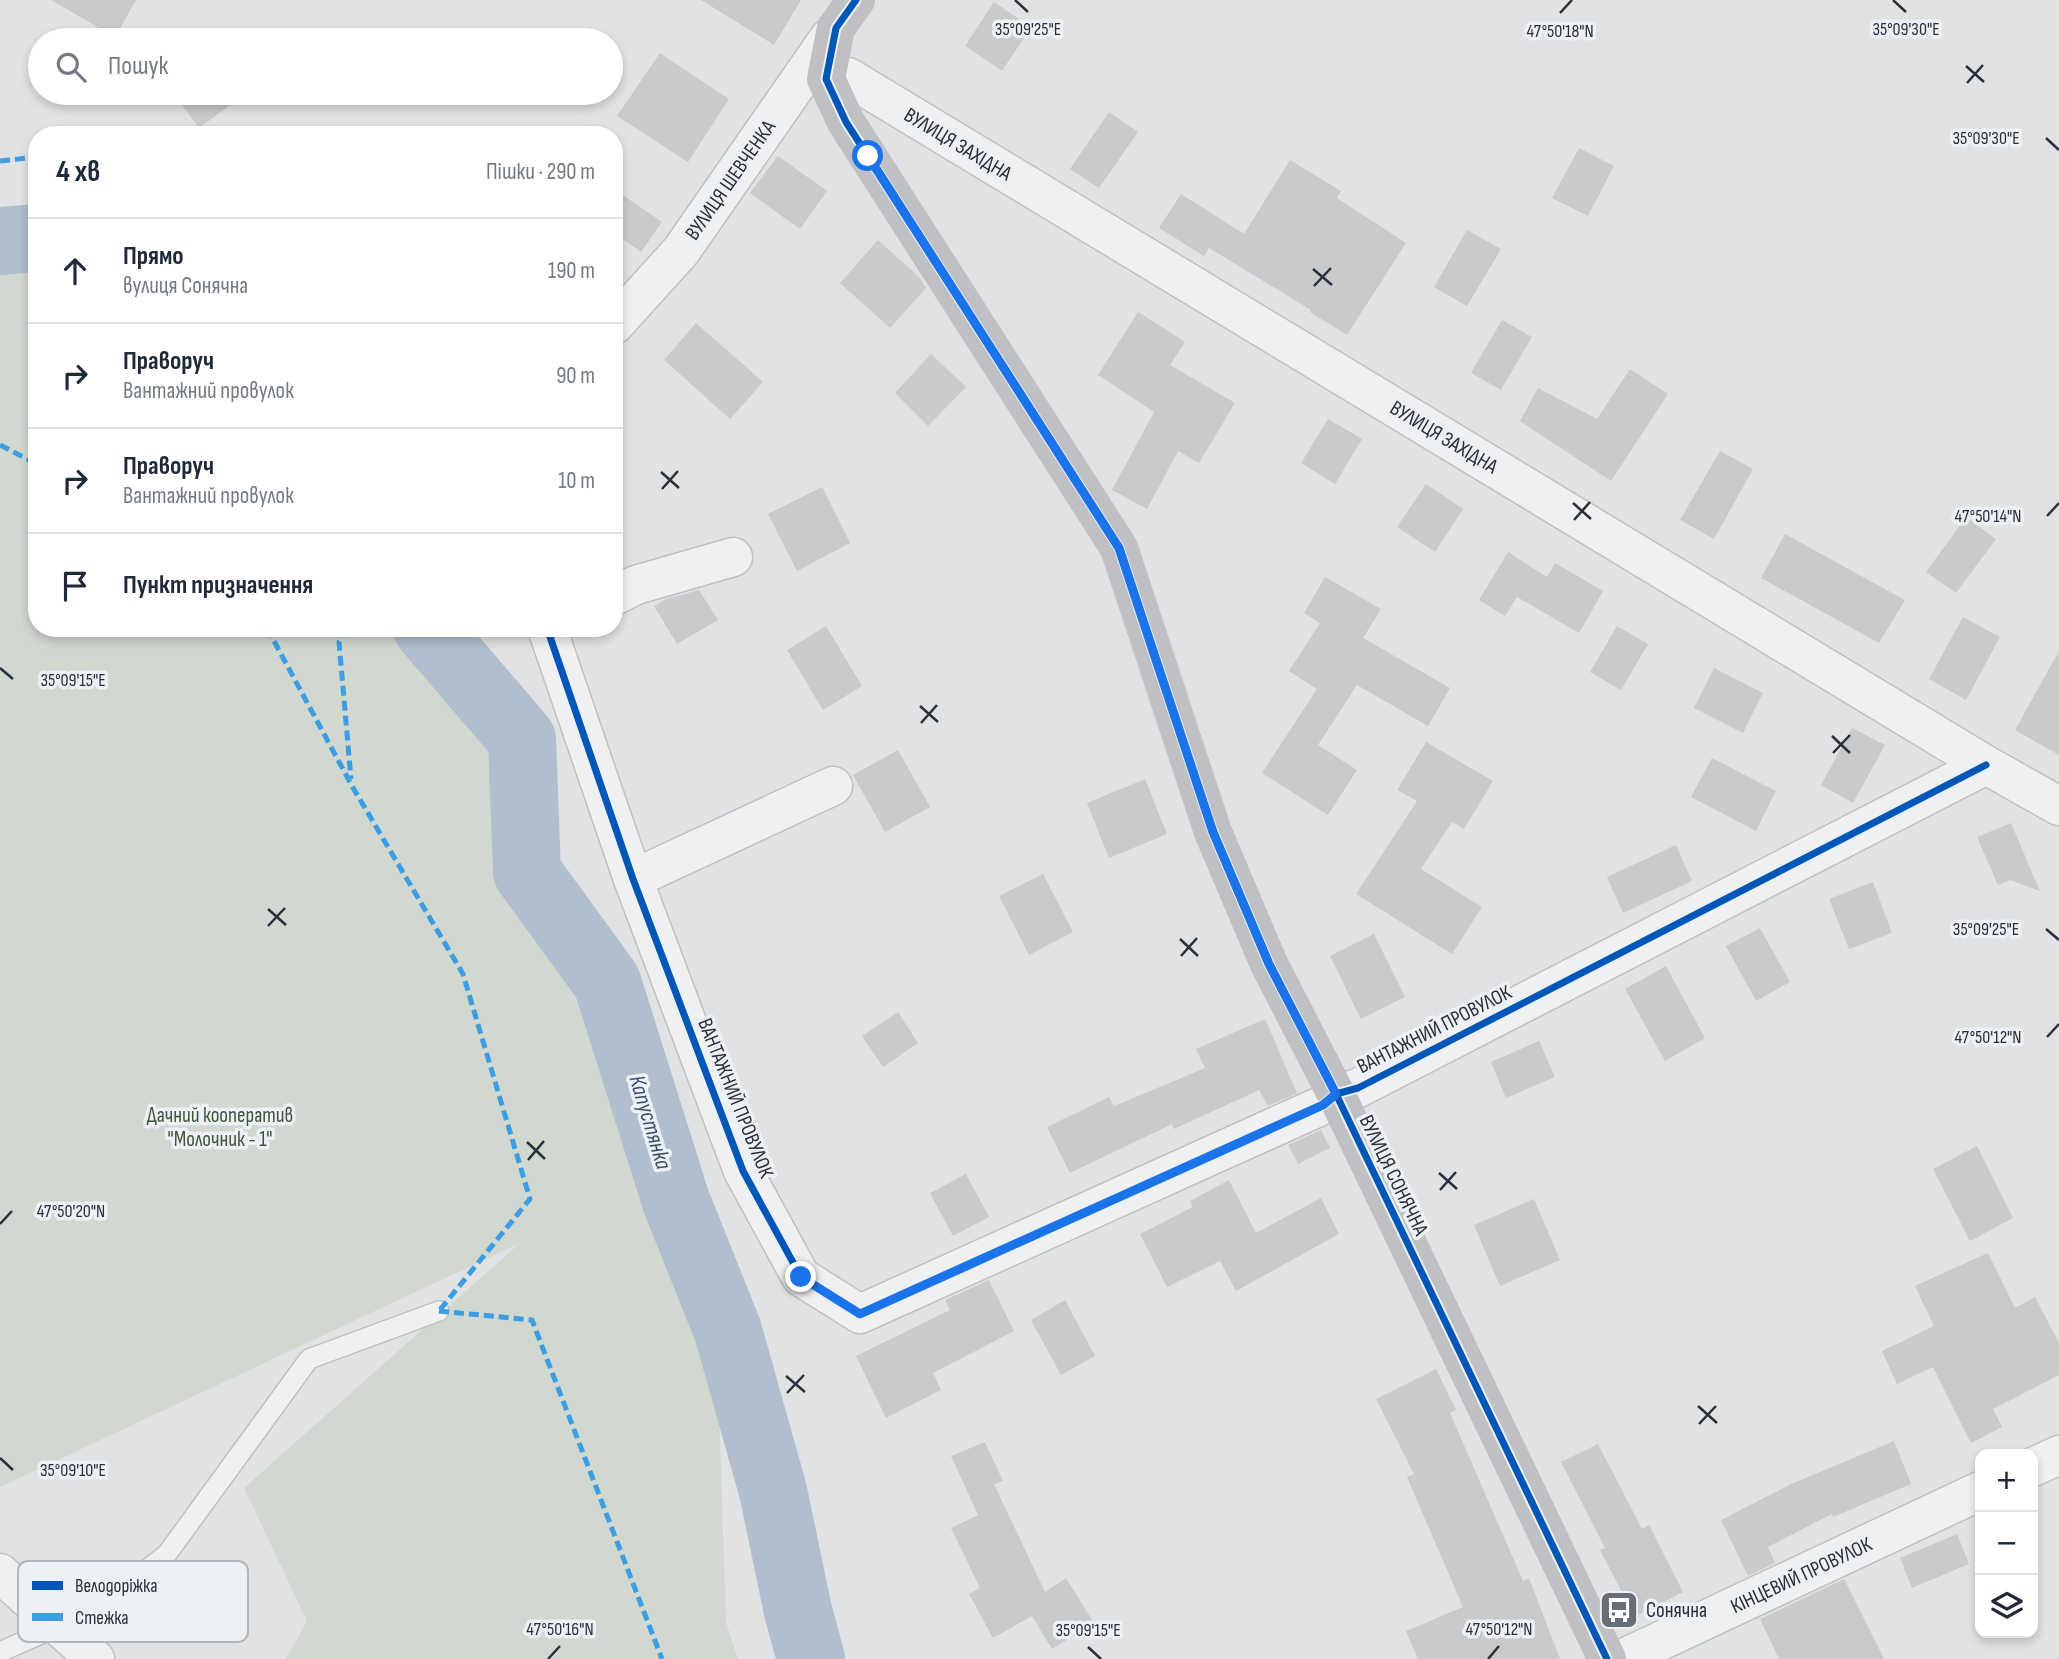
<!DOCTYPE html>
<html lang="uk">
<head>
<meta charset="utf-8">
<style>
  body { margin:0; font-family:"Sofia Sans Condensed",sans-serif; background:#f2f2f3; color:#1f2937 }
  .controls { position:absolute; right:21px; bottom:21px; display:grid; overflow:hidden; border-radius:14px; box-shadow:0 4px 10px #0003 }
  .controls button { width:63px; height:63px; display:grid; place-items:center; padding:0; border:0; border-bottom:2px solid #e0e1e3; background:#fff; color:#1f2937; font:35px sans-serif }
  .stop { position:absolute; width:21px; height:21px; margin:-16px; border:5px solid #1a73e8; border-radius:50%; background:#fff }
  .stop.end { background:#1a73e8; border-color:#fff; box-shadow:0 2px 7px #0008 }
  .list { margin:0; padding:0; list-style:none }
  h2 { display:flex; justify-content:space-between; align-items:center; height:91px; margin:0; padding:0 28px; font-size:30px }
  h2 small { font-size:23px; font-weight:400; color:#747a83 }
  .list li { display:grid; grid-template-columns:46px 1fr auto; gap:21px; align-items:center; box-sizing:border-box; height:105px; padding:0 28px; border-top:2px solid #e0e1e3 }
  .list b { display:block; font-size:26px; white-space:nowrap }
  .list p { margin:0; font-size:23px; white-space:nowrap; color:#747a83 }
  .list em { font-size:23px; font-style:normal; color:#747a83 }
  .icon { flex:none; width:38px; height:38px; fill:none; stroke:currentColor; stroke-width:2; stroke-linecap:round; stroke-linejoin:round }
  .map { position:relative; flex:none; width:2059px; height:1659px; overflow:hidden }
  .search { position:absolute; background:#fff; box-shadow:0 4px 10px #0003; left:28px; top:28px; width:595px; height:77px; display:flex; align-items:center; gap:18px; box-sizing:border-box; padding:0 24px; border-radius:38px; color:#747a83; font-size:26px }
  .panel { position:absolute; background:#fff; box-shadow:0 4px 10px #0003; left:28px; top:126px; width:595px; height:511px; border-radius:28px }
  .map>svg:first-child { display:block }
</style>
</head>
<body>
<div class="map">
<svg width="2059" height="1659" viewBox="0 0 2059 1659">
  <rect width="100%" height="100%" fill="#e0e2e4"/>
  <path fill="#d1d8d0" d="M37 264V628H398L401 636 500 755 499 882 589 999 621 1139 717 1349 726 1622 738 1659H286L307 1621 244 1488 520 1243 0 1487V267Z"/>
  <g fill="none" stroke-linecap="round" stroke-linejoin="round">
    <path stroke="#b0becd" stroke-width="68" d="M0 241 37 238
      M427 628 522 739 527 872 607 982 676 1201 728 1331 773 1491 798 1611 811 1659"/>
  </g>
  <path fill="#c8cacc" d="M51 0H136L115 37Z
    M701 0H801L774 45Z
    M994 2 1031 27 1002 71 965 46Z
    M660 53 729 99 688 162 617 116Z
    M173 93H247L199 128Z
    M1109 112 1138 132 1099 188 1070 169Z
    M1579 148 1614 166 1588 216 1552 198Z
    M778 156 827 191 800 229 750 193Z
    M1290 160 1341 191 1337 198 1406 243 1347 335 1310 312 1311 310 1209 248 1204 256 1159 228 1181 194 1244 234Z
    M614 189 662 222 641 252 614 233Z
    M1467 230 1501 249 1467 306 1434 287Z
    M878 240 919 277 926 288 890 328 840 283Z
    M1138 312 1185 342 1170 365 1235 403 1199 463 1178 451 1147 509 1112 490 1154 412 1098 375Z
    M1502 320 1532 337 1501 390 1471 373Z
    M696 323 763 382 730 419 664 360Z
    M931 354 966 387 928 426 895 393Z
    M1630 369 1668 394 1611 481 1520 421 1538 388 1597 419Z
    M1328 419 1362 439 1335 484 1301 463Z
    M1720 451 1753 469 1714 539 1680 520Z
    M1426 484 1463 509 1435 552 1397 527Z
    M822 487 850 543 797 571 768 514Z
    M1966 517 1996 539 1956 593 1926 572Z
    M1785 534 1905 600 1879 643 1761 578Z
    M1508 552 1547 577 1555 563 1603 591 1579 633 1517 597 1505 616 1479 600Z
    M1325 577 1381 609 1363 638 1450 688 1428 726 1357 685 1318 745 1357 770 1328 815 1262 773 1317 689 1289 671 1320 623 1304 613Z
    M699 590 718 620 677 644 654 606 666 599Z
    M1963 617 2000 637 1966 700 1929 679Z
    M826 626 862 686 823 710 787 650Z
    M1617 626 1648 644 1621 690 1590 672Z
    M2059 651V755L2015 730Z
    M1714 668 1763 693 1743 733 1694 708Z
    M1852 728 1885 745 1853 803 1821 785Z
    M1426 742 1493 781 1464 829 1452 822 1421 869 1482 907 1452 954 1356 894 1417 801 1397 790Z
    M898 750 930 807 885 832 853 775Z
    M1712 758 1776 791 1756 831 1691 797Z
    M1145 779 1167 834 1109 858 1087 803Z
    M2011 823 2040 891 2010 880 1998 885 1977 837Z
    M1676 845 1692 881 1623 913 1607 877Z
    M1043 874 1073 932 1029 955 999 896Z
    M1873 882 1892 933 1849 949 1829 899Z
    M1760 928 1790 982 1756 1001 1726 946Z
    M1374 934 1405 997 1361 1019 1330 956Z
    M1666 966 1705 1038 1665 1061 1625 989Z
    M898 1012 918 1043 883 1067 862 1036Z
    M1265 1019 1297 1093 1268 1106 1259 1090 1174 1129 1172 1124 1070 1173 1047 1127 1109 1097 1114 1106 1205 1068 1196 1049Z
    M1539 1041 1555 1077 1506 1098 1491 1062Z
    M1321 1130 1330 1148 1298 1164 1288 1145Z
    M1977 1146 2013 1218 1970 1241 1933 1169Z
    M966 1174 989 1217 953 1236 930 1193Z
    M1229 1180 1256 1233 1321 1198 1339 1234 1236 1291 1220 1261 1167 1287 1140 1234 1193 1207 1190 1201Z
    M1534 1199 1560 1260 1500 1286 1474 1225Z
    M1988 1253 2015 1308 2035 1297 2059 1343V1375L1993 1409 2002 1427 1971 1443 1933 1367 1897 1384 1882 1351 1934 1326 1915 1286Z
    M989 1280 1014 1331 933 1373 941 1390 886 1418 856 1356 950 1310 945 1300Z
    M1065 1300 1095 1356 1061 1375 1031 1320Z
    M1436 1369 1456 1410 1450 1413 1523 1581 1529 1578 1560 1659H1418L1406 1631 1463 1607 1407 1477 1414 1474 1376 1399Z
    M1894 1441 1911 1484 1833 1517 1832 1514 1768 1547 1775 1563 1748 1576 1721 1520 1791 1484Z
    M985 1442 1003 1481 994 1484 1045 1592 1066 1578 1094 1623 1052 1649 1032 1616 993 1638 969 1594 980 1588 951 1528 978 1515 951 1456Z
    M1598 1444 1642 1529 1649 1525 1683 1592 1635 1617 1600 1550 1605 1548 1561 1462Z
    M1957 1534 1969 1564 1912 1588 1900 1558Z
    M1844 1579 1884 1659H1779L1760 1619Z"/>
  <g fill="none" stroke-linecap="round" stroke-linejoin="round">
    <g stroke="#bec0c2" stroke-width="22">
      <path id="lane" d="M0 1652 95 1610 167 1554 309 1359 439 1311"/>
    </g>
    <g stroke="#bec0c2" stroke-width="41">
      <path id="street" d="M826 79 848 77 1986 765 2059 806
        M614 325 681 251 829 38
        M614 596 636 585 733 557
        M547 628 633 879 743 1171 801 1277 860 1314 1323 1105 1336 1094 1358 1088 1986 765
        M633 879 833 786
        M2033 1467 2059 1455
        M0 1573 95 1659
        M1622 1659 1980 1491"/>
    </g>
    <use href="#lane" stroke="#eff0f1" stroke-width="19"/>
    <use href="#street" stroke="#eff0f1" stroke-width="38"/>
    <path stroke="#bec0c4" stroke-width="38" d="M856 0 836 28 826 79 846 122 1119 548 1213 832 1269 964 1336 1094 1607 1659"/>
    <path stroke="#3d9de2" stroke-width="5" stroke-dasharray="10 5" stroke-linecap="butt" d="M0 161 37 157
      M0 445 37 464
      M267 628 352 786 463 974 530 1199 439 1311
      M347 628 339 642 351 779
      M439 1311 532 1320 662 1659"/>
    <g stroke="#edf0f4" stroke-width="11">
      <path id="cycleway" d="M856 0 836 28 826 79 846 122 1119 548 1213 832 1269 964 1336 1094 1607 1659
        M547 628 633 879 743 1171 801 1277 860 1314 1323 1105 1336 1094 1358 1088 1986 765"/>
    </g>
    <use href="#cycleway" stroke="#0057b8" stroke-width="7"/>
  </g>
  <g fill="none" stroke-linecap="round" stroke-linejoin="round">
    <path stroke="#1a73e8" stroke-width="9" d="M801 1277 860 1314 1323 1105 1336 1094 1269 964 1213 832 1119 548 868 156"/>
  </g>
  <path fill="none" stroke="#282f3b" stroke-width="2.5" d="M1015 0 1028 12M1893 0 1906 12M1560 13 1572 0M1966 66 1984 82M1967 83 1983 65M2046 138 2059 150M1313 269 1332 285M1314 286 1331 268M661 472 679 488M662 489 678 471M1573 503 1591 519M2047 516 2059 503M1574 520 1590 502M0 668 13 679M920 706 938 722M921 723 937 705M1832 736 1850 753M1833 753 1850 735M268 909 286 925M268 926 285 908M2046 929 2059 940M1180 939 1198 956M1181 956 1197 938M2047 1037 2059 1024M527 1142 545 1159M528 1160 544 1141M1439 1173 1457 1189M1440 1190 1456 1172M0 1224 12 1211M786 1376 805 1392M787 1393 804 1375M1698 1406 1717 1423M1699 1424 1716 1406M0 1458 13 1470M1088 1647 1101 1659M548 1659 560 1646M1488 1659 1499 1646"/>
  <defs>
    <g id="bus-square" transform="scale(2.0125)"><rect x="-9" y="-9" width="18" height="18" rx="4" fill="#686e76" stroke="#edf0f4"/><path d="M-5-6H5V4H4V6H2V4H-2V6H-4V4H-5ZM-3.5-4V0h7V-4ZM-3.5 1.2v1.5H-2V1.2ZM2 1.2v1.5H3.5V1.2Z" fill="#fff"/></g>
  </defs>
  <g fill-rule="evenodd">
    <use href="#bus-square" x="1619" y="1610"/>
  </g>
  <g text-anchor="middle" stroke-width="7" stroke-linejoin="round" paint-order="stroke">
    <g font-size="21" fill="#282f3b" stroke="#edf0f4">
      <text transform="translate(958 144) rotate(31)" y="7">ВУЛИЦЯ ЗАХІДНА</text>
      <text transform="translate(730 180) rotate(-55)" y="7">ВУЛИЦЯ ШЕВЧЕНКА</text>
      <text transform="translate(1444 437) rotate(31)" y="7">ВУЛИЦЯ ЗАХІДНА</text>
      <text transform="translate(1434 1029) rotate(-27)" y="7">ВАНТАЖНИЙ ПРОВУЛОК</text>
      <text transform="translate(736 1098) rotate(68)" y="7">ВАНТАЖНИЙ ПРОВУЛОК</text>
      <text transform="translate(1394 1175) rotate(64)" y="7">ВУЛИЦЯ СОНЯЧНА</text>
      <text transform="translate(1801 1575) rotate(-25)" y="7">КІНЦЕВИЙ ПРОВУЛОК</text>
    </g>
    <g font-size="21" fill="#3d5537" stroke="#edf0f4">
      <text x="220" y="1122">Дачний кооператив<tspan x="220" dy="24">"Молочник - 1"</tspan></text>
    </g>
    <g font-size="21" fill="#282f3b" stroke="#edf0f4" text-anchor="start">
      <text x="1646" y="1617">Сонячна</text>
    </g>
    <g font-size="23" font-style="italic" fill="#374e6b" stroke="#edf0f4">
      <text transform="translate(651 1122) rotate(73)" y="8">Капустянка</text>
    </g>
  </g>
  <rect x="18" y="1561" width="230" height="81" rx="10" fill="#edf0f4" stroke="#b2b6bc" stroke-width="2"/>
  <rect x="32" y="1581" width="31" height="9" fill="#0057b8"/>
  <rect x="32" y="1613" width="31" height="8" fill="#3d9de2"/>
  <g font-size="19" fill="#282f3b">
    <text x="75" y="1592">Велодоріжка</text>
    <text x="75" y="1624">Стежка</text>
  </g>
  <g font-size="18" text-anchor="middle" fill="#282f3b" stroke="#edf0f4" stroke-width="7" stroke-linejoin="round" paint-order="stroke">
    <text x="1906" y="35">35°09'30"E</text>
    <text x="1028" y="35">35°09'25"E</text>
    <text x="1560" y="37">47°50'18"N</text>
    <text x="1986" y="144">35°09'30"E</text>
    <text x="1988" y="522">47°50'14"N</text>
    <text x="73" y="686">35°09'15"E</text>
    <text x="1986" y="935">35°09'25"E</text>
    <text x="1988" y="1043">47°50'12"N</text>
    <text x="71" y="1217">47°50'20"N</text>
    <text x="73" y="1476">35°09'10"E</text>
    <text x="560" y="1635">47°50'16"N</text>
    <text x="1499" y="1635">47°50'12"N</text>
    <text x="1088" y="1636">35°09'15"E</text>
  </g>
</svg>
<div class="controls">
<button>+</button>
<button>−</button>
<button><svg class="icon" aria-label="layers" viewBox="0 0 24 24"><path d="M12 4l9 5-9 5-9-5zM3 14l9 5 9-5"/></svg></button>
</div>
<div class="stop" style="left:868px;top:156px"></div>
<div class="stop end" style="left:801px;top:1277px"></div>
<div class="search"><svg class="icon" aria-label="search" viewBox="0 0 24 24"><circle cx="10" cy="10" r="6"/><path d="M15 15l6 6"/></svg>Пошук</div>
<section class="panel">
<h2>4 хв<small>Пішки · 290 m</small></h2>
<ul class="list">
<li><svg class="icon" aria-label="ahead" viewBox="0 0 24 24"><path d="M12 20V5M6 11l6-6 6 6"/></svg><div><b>Прямо</b><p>вулиця Сонячна</p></div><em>190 m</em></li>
<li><svg class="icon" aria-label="right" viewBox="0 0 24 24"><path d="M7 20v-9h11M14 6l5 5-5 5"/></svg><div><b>Праворуч</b><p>Вантажний провулок</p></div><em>90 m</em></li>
<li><svg class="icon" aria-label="right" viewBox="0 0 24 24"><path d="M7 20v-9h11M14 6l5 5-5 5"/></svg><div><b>Праворуч</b><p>Вантажний провулок</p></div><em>10 m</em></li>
<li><svg class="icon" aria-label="arrive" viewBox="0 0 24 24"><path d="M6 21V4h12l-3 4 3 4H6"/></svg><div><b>Пункт призначення</b></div></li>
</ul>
</section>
</div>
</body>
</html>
